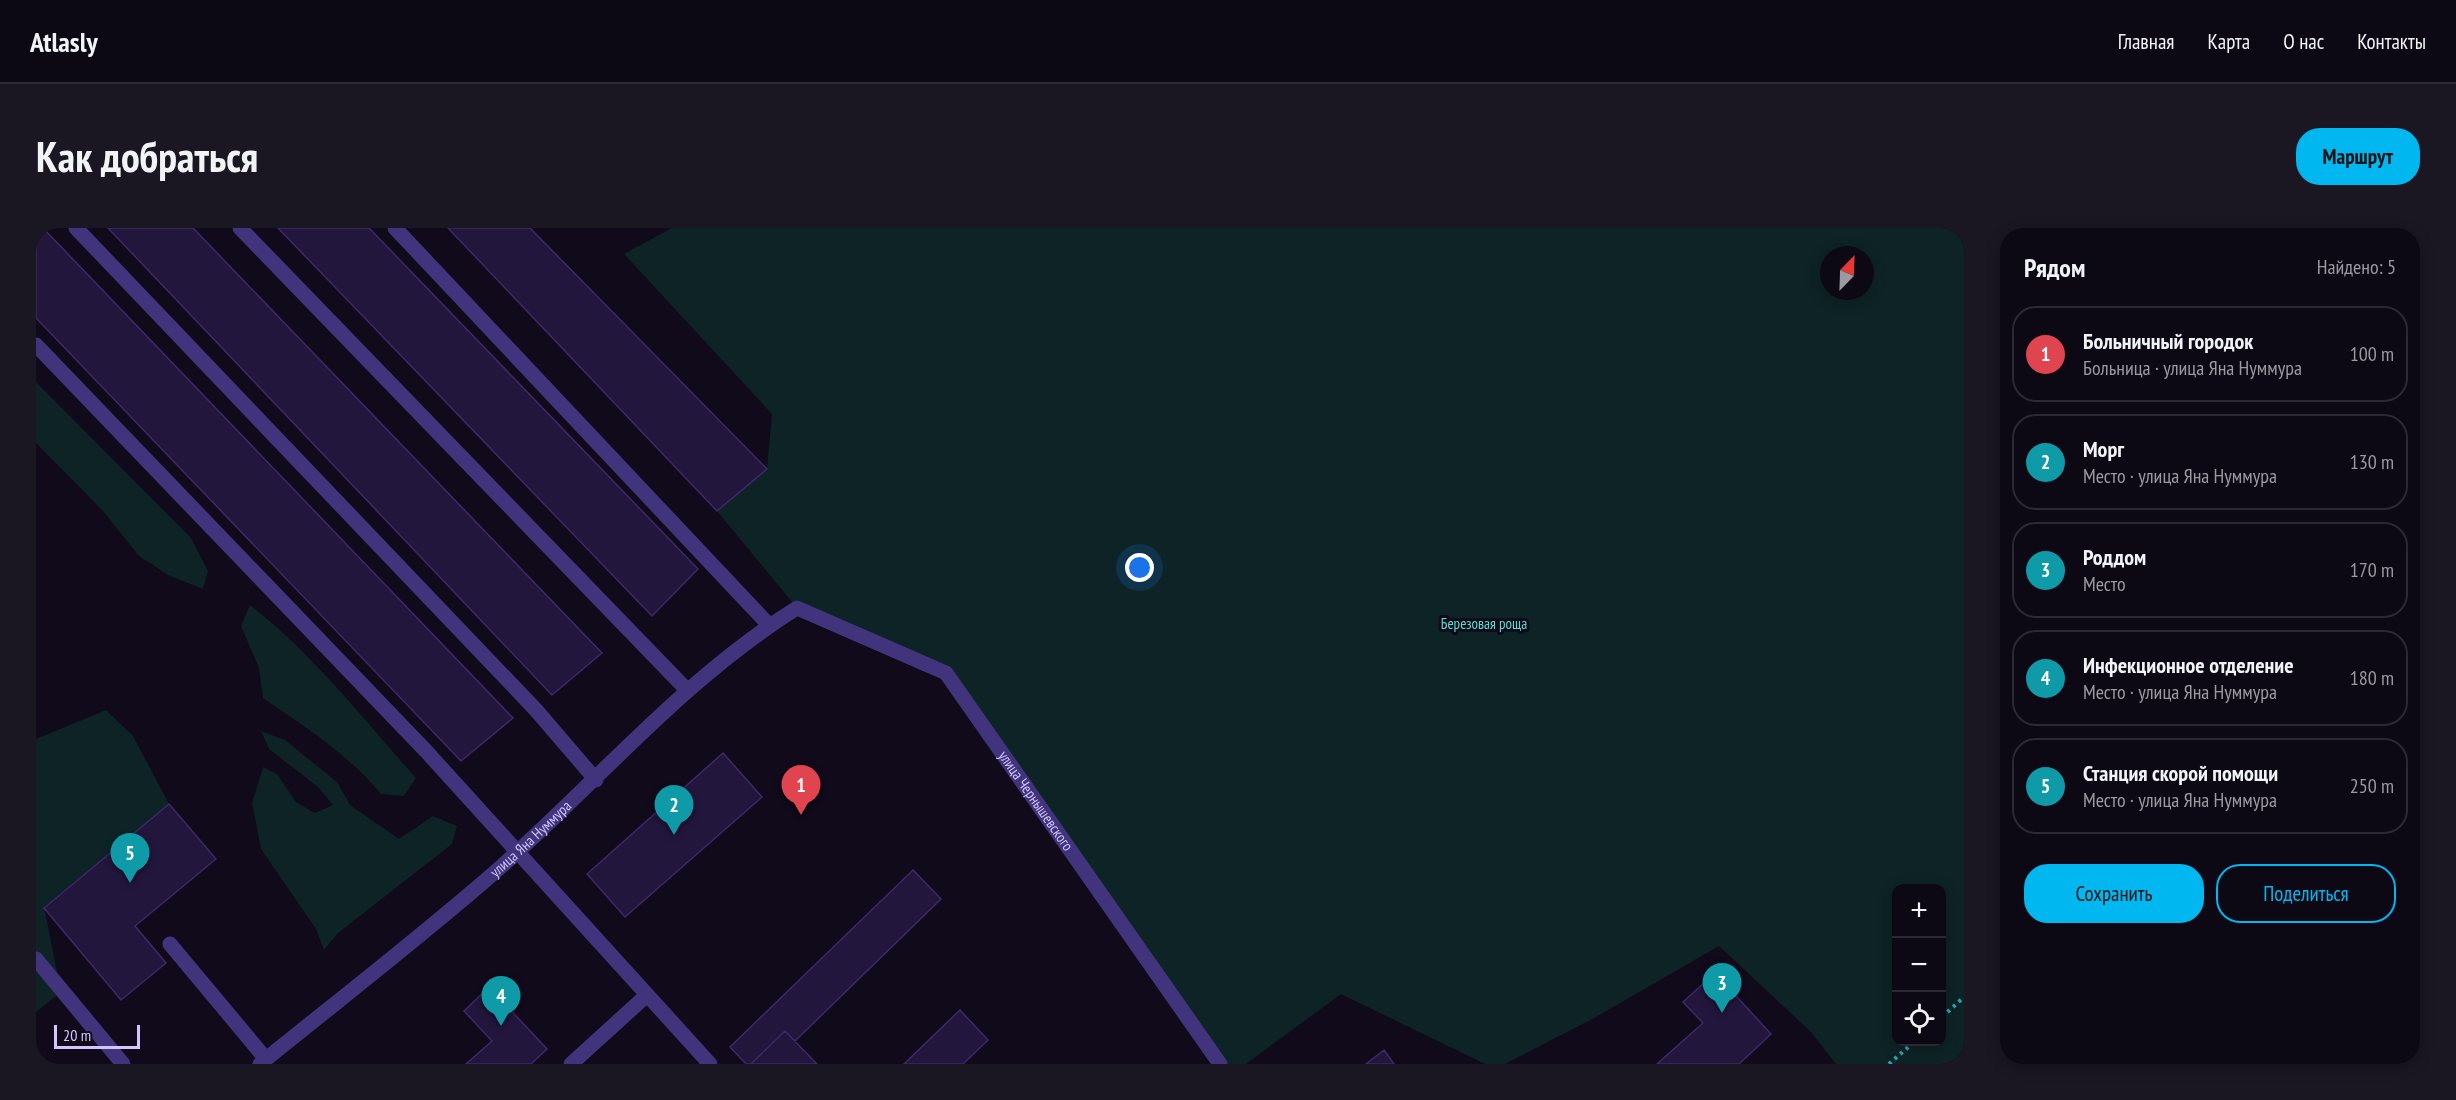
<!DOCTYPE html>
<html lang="ru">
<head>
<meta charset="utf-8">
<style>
  body { margin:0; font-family:"PT Sans Narrow",sans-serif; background:#1a1622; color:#f1f3f6 }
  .controls { position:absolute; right:18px; bottom:18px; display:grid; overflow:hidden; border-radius:12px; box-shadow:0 3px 15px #0003 }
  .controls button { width:54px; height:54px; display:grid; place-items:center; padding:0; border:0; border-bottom:2px solid #2c2934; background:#0c0814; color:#f1f3f6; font:30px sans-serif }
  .compass { position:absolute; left:1784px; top:18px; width:54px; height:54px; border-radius:50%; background:#0c0814; box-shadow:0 3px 15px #0003; rotate:23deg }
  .scale { position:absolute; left:18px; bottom:15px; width:86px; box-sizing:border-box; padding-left:6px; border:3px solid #d3c5ff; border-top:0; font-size:16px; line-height:21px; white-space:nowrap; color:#d3c5ff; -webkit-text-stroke:4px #100a1b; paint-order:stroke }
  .you { position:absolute; left:1104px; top:340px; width:21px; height:21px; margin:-15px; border:4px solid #fff; border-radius:50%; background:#1a73e8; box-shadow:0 0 0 9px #1a73e833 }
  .badge { display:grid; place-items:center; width:39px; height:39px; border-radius:50%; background:#00b7f0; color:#fff; font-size:20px; font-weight:700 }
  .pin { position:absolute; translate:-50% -50px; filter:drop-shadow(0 2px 3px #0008) }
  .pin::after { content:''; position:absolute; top:32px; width:21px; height:18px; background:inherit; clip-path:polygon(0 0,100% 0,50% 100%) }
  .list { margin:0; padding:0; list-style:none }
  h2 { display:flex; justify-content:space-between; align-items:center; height:78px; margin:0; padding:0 24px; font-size:26px }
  h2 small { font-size:20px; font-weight:400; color:#9a9aa0 }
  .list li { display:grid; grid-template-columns:39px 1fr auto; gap:18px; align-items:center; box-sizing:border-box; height:96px; margin:0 12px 12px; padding:0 12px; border:2px solid #2c2934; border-radius:24px }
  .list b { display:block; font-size:22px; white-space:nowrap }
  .list p { margin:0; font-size:20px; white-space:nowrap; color:#9a9aa0 }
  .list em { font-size:20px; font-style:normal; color:#9a9aa0 }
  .actions { display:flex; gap:12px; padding:18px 24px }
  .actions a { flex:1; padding:14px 0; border:2px solid #00b7f0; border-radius:24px; text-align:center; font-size:21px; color:#00b7f0 }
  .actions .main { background:#00b7f0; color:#111 }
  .icon { flex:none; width:33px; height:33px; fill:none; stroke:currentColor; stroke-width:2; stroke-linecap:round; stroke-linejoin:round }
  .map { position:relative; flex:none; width:1928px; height:836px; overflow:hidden; border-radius:24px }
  header { display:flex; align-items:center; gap:36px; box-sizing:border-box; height:84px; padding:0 30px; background:#0c0814; border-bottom:2px solid #2c2934 }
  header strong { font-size:28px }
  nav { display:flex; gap:33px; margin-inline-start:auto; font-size:21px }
  .intro { display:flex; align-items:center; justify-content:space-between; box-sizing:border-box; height:144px; padding:0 36px }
  h1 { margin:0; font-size:42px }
  .button { padding:15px 27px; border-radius:24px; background:#00b7f0; color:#111; font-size:21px; font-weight:700 }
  main { display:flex; gap:36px; padding:0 36px }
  aside { flex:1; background:#0c0814; border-radius:24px; box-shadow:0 3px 15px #0003 }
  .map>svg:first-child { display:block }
</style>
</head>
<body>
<header>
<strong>Atlasly</strong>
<nav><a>Главная</a><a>Карта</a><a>О нас</a><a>Контакты</a></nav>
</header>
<div class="intro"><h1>Как добраться</h1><a class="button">Маршрут</a></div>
<main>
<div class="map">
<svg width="1928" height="836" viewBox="0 0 1928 836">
  <rect width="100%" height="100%" fill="#100a1b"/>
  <path fill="#0d2325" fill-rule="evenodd" d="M636 0H1928V836H1800L1775 804 1683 718 1560 789 1469 836H1449L1305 766 1210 836H1184L910 445 761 380 681 283 731 241 736 186 588 26ZM1793 27H1829V63H1793ZM1860 660H1906V814H1860Z
    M0 154 155 310 172 343 167 361 132 347 103 328 67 283 0 215Z
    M214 377C276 425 328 491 380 550L368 568 345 566C312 526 269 499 227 470L223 440 205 398Z
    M70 482 97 508 133 576 8 679 25 764 0 784V511Z
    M225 503 249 512 301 554 314 577 363 611 397 588 421 598 416 616 302 705 288 722 280 701 225 621 216 575 227 539 241 546 260 574 279 585 297 577 282 559 233 521Z"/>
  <path fill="#23163d" stroke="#3e2869" stroke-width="1.5" d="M0 0H7L477 490 425 533 0 90Z
    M72 0H157L566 425 516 467Z
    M242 0H333L662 341 616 388Z
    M412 0H494L731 241 681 283Z
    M687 525 726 569 589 689 551 646Z
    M133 576 180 631 99 698 130 735 85 772 8 680Z
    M877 642 905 671 759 813 749 803 715 836H710L694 819Z
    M1679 745 1735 806 1703 836H1621L1667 795 1647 774Z
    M453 759 511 821 495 836H430L456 813 428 783Z
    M924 782 952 812 927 836H868Z
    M749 803 781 836H715Z
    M1348 822 1358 836H1330Z"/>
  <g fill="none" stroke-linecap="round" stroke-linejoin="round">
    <path stroke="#2aa4ae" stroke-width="4" stroke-dasharray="3 4.5" stroke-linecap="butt" d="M1906 789 1928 769
      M1853 836 1878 814"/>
    <g stroke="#41347c" stroke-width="15">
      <path d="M40 0 500 482 560 552"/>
      <path d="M204 0 651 462"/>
      <path d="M359 0 733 397"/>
      <path d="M0 117 390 523 674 836"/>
      <path d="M134 716 230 831"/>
      <path d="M0 731 87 836"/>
      <path id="s1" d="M224 836C305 770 389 706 467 637 564 551 650 449 761 380L910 445 1184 836"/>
      <path d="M535 836 611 767"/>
    </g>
  </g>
  <g text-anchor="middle" stroke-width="6" stroke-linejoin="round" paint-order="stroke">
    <g font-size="15" fill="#50e0d0" stroke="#100a1b">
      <text x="1448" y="401">Березовая роща</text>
    </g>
    <g font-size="15" fill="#d3c5ff" stroke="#100a1b">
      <text dy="5" stroke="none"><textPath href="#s1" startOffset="1024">улица Чернышевского</textPath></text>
      <text dy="5" stroke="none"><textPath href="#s1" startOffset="352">улица Яна Нуммура</textPath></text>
    </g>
  </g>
</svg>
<div class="controls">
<button>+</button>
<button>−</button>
<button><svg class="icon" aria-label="locate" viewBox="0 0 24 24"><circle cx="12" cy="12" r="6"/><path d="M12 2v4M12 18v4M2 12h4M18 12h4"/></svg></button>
</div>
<svg class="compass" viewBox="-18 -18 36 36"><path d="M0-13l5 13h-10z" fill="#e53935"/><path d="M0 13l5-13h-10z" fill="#9a9aa0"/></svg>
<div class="scale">20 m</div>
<div class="you"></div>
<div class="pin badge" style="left:765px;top:587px;background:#e0444e">1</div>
<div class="pin badge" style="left:638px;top:607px;background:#0f9aa8">2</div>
<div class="pin badge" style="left:1686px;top:785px;background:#0f9aa8">3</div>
<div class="pin badge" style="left:465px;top:798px;background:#0f9aa8">4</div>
<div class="pin badge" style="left:94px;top:655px;background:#0f9aa8">5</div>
</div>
<aside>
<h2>Рядом<small>Найдено: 5</small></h2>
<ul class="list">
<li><span class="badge" style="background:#e0444e">1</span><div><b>Больничный городок</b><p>Больница · улица Яна Нуммура</p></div><em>100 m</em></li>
<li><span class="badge" style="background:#0f9aa8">2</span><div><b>Морг</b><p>Место · улица Яна Нуммура</p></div><em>130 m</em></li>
<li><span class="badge" style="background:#0f9aa8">3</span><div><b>Роддом</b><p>Место</p></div><em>170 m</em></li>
<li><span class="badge" style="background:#0f9aa8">4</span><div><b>Инфекционное отделение</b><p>Место · улица Яна Нуммура</p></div><em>180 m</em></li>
<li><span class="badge" style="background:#0f9aa8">5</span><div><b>Станция скорой помощи</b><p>Место · улица Яна Нуммура</p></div><em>250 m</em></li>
</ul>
<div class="actions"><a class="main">Сохранить</a><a>Поделиться</a></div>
</aside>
</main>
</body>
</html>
